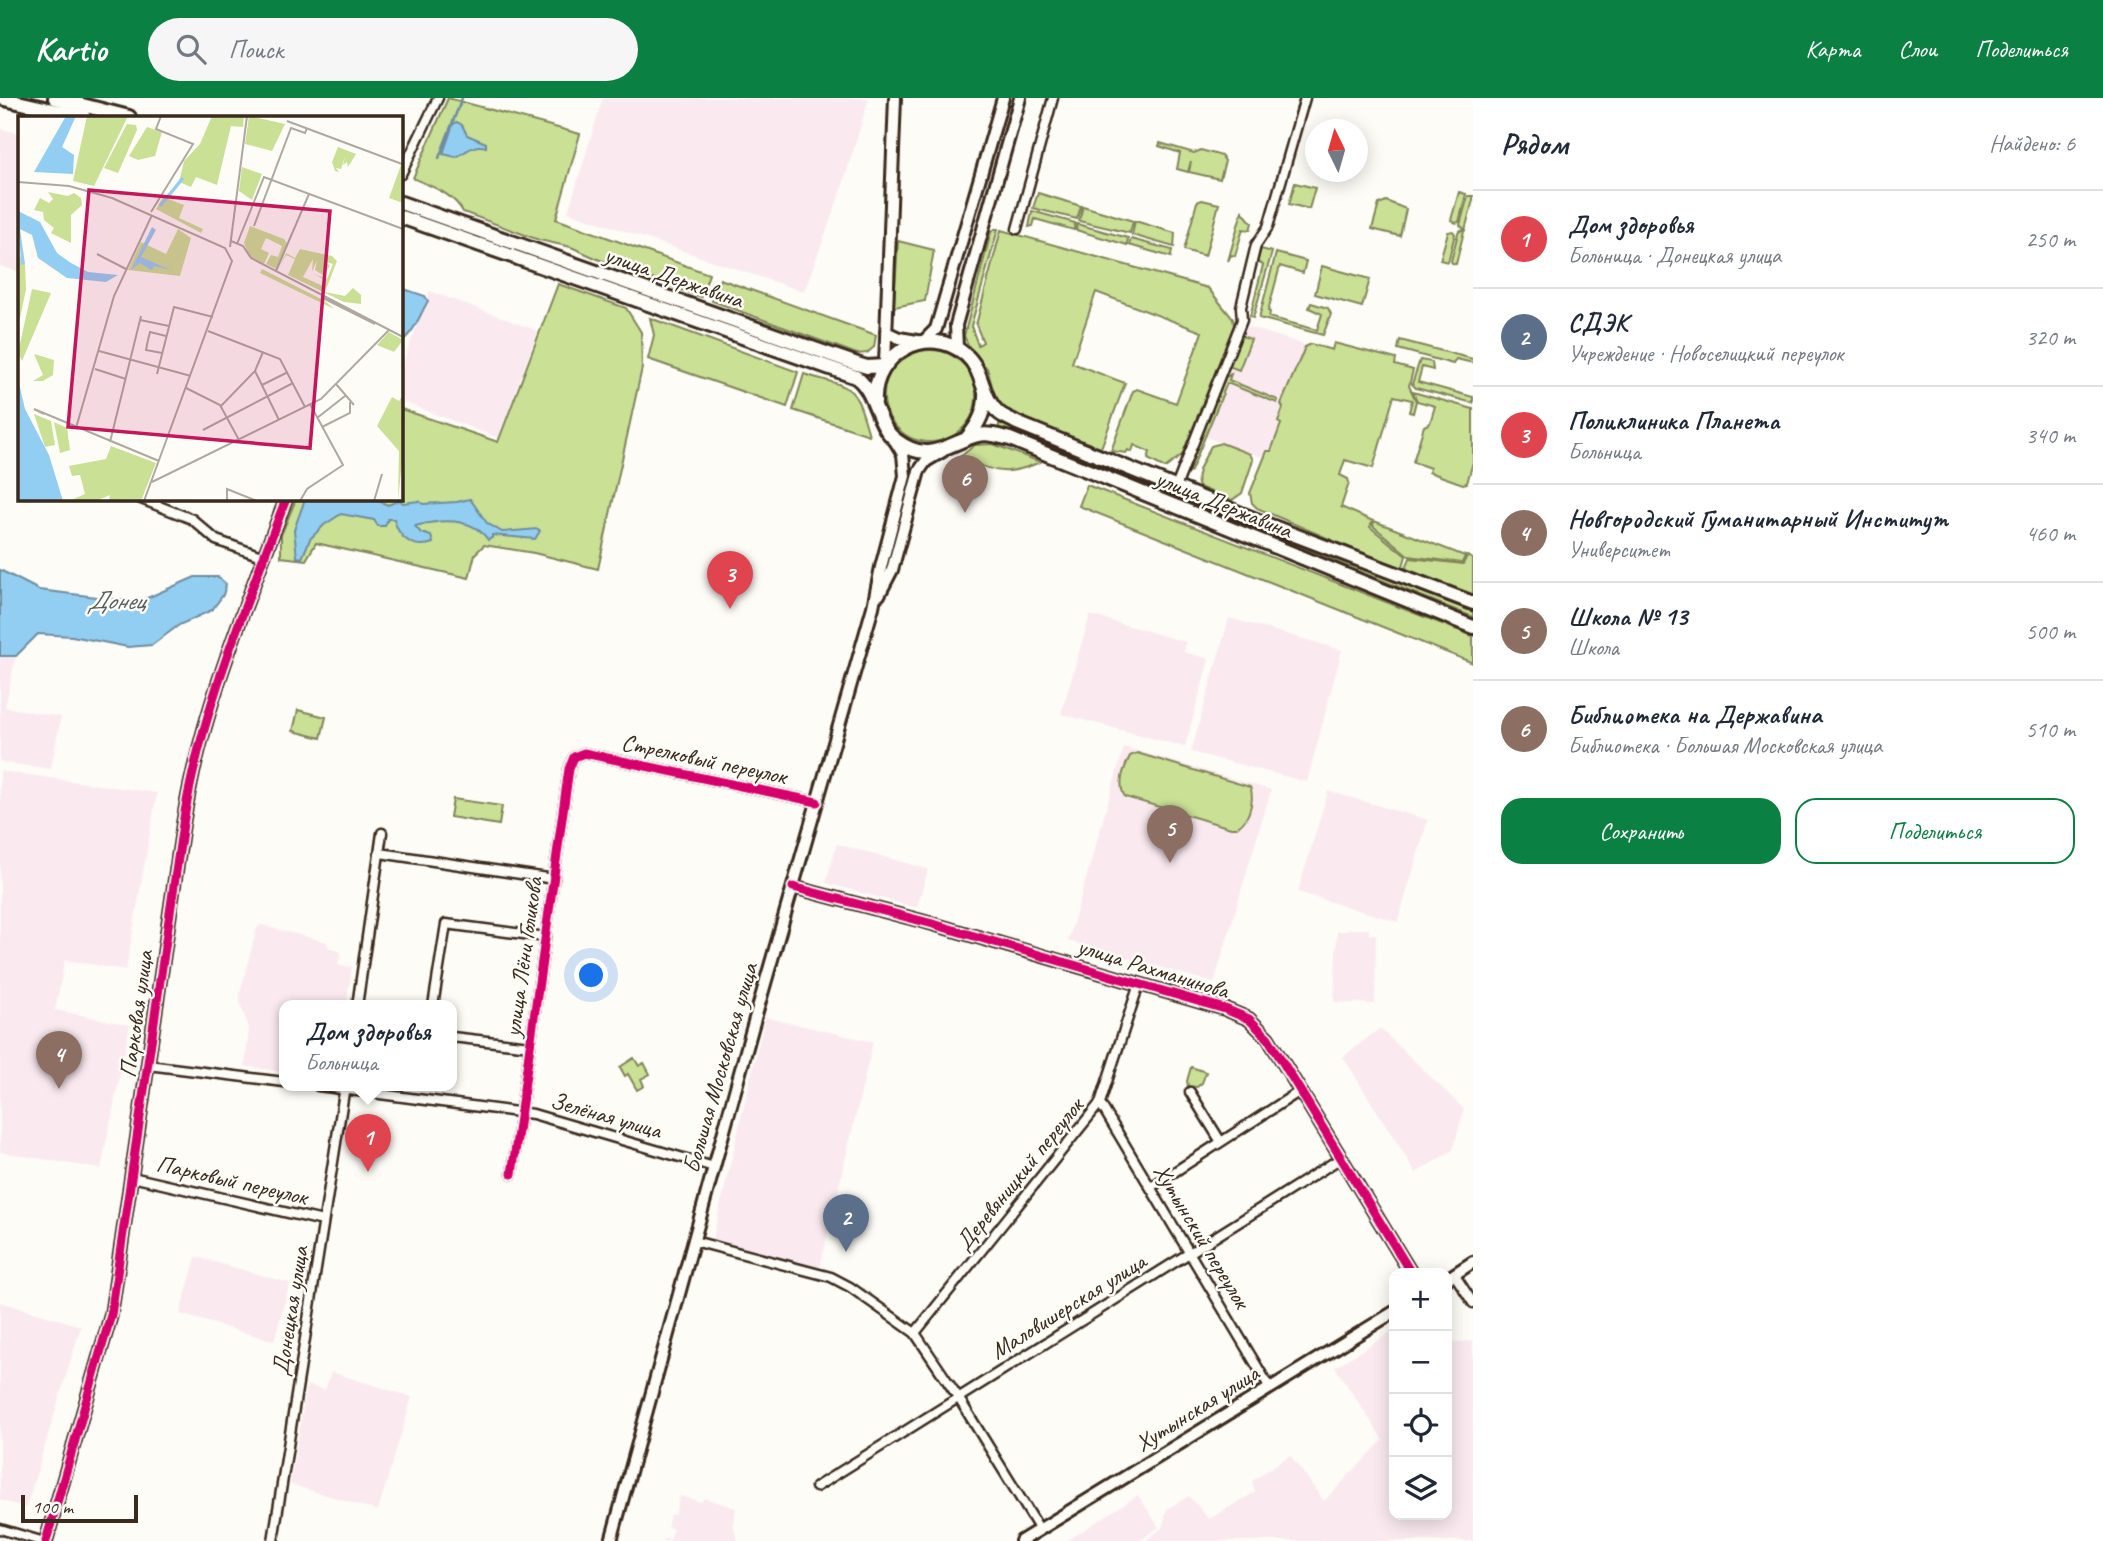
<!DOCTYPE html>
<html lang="ru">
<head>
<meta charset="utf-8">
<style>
  body { margin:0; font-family:Caveat,sans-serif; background:#f6f6f7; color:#1f2937 }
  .controls { position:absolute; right:21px; bottom:21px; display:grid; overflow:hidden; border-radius:14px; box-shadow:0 4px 18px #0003 }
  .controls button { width:63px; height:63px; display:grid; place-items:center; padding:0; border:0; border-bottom:2px solid #e0e1e3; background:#fff; color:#1f2937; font:35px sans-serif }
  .compass { position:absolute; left:1305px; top:21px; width:63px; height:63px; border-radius:50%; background:#fff; box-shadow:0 4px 18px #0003; rotate:355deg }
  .scale { position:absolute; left:21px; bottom:18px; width:117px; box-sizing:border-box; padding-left:7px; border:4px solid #3b2a1e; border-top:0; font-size:19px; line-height:24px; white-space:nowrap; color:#3b2a1e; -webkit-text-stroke:5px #fdfcf7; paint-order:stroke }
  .you { position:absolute; left:592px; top:878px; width:24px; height:24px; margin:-18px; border:5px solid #fff; border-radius:50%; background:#1a73e8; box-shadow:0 0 0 10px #1a73e833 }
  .badge { display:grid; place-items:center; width:46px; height:46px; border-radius:50%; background:#0b8043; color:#fff; font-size:23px; font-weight:700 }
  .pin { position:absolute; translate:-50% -58px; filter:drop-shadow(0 2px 4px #0008) }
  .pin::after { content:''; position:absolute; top:37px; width:24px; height:21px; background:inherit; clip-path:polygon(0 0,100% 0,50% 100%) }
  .popup { position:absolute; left:279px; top:902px; width:178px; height:91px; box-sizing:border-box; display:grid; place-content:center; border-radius:14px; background:#fff; filter:drop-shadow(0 2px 5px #0005); font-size:23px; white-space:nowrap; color:#747a83 }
  .popup b { font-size:26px; color:#1f2937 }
  .popup::after { content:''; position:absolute; left:50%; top:100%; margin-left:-14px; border:14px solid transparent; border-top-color:#fff }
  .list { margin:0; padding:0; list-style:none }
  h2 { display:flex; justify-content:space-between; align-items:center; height:91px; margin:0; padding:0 28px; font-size:30px }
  h2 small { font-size:23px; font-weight:400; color:#747a83 }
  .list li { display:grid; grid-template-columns:46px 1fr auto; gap:21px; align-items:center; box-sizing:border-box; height:98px; padding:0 28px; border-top:2px solid #e0e1e3 }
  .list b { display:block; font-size:26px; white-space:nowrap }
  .list p { margin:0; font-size:23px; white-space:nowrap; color:#747a83 }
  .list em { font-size:23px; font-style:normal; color:#747a83 }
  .actions { display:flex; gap:14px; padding:21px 28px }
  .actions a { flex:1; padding:16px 0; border:2px solid #0b8043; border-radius:21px; text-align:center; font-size:24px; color:#0b8043 }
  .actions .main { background:#0b8043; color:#fff }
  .icon { flex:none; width:38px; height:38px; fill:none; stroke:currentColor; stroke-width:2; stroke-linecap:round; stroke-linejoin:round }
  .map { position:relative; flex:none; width:1473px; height:1443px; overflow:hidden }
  header { display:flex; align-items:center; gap:42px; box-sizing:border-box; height:98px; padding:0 35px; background:#0b8043; color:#fff }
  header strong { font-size:33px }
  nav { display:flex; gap:38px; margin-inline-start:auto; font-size:24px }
  .search { width:490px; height:63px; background:#f6f6f7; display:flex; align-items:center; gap:18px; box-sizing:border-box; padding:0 24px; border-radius:38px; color:#747a83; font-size:26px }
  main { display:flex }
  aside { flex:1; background:#fff }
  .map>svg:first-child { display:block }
</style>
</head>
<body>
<header>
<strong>Kartio</strong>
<div class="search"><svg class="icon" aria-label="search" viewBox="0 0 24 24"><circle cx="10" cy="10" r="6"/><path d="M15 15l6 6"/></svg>Поиск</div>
<nav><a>Карта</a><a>Слои</a><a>Поделиться</a></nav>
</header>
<main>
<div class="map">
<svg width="1473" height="1443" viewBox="0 0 1473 1443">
  <rect width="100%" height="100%" fill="#fdfcf7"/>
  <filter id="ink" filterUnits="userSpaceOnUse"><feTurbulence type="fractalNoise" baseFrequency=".0143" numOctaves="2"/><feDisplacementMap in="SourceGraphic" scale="14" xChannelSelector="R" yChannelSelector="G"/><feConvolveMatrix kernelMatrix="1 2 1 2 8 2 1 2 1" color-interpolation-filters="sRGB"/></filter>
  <g filter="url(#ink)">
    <path fill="#faeaf0" d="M603 0H869L841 93 804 194 568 114Z
      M0 31 19 35V174L0 168Z
      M430 193 538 233 498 340 401 303V270Z
      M1245 228 1315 250 1270 362 1200 337Z
      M1090 517 1186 544 1184 554 1209 561 1185 649 1061 616Z
      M1229 520 1342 552 1307 684 1191 654Z
      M0 558H16L5 609 61 619 51 671 0 664Z
      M1124 649 1271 692 1214 885 1068 843Z
      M0 673 157 695 126 872 65 862 55 912 130 927 101 1071 0 1054Z
      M1328 693 1428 722 1398 824 1298 794Z
      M837 746 928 771 917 810 826 785Z
      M261 827 327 844 329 850 341 854 338 867 352 869 346 908H284V974L245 968 249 930 240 905V894L257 830Z
      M1348 831H1369V836H1376L1375 906 1334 904 1337 833H1347Z
      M765 919 873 944 820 1169 712 1143Z
      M1380 930 1464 1011 1453 1052 1416 1075 1343 959Z
      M196 1159 290 1185 274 1243 180 1216Z
      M0 1204 81 1228 26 1410 0 1402Z
      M1394 1232V1417H1447V1232L1453 1244 1473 1243V1443H1145L1162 1430 1167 1411 1189 1398 1209 1421 1255 1394 1252 1383 1290 1357 1324 1403 1383 1342 1335 1269Z
      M331 1274 412 1299 378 1413 290 1386 307 1287 325 1292Z
      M1138 1397 1159 1429 1140 1443H1067Z
      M680 1398 701 1404 704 1400 736 1410 733 1426 738 1443H663L664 1441 670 1442 673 1431 667 1429 670 1417H675Z"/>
    <path fill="#c9e095" stroke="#82855a" stroke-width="2" d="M448 0 580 36 556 121 709 176 701 199 600 162 571 149 539 142 463 114C453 95 432 89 413 80Z
      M1160 45 1194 55 1201 52 1222 58 1225 63 1220 81 1189 74 1191 63 1188 74 1177 71 1180 55 1159 48Z
      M1295 85 1315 90 1309 111 1289 106Z
      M1459 94 1466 96 1459 124 1456 125 1451 122Z
      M1038 95 1081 108 1077 121 1033 110Z
      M1468 98H1473V102L1465 132 1460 127Z
      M1202 102 1219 106 1205 158 1184 152 1197 104Z
      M1386 103 1406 111 1400 138 1372 131 1379 106Z
      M1083 108 1133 123 1130 135 1079 123Z
      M1032 113 1075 125 1074 132 1035 121 1033 128 1029 129Z
      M1242 113 1252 125 1250 132 1243 131 1235 158 1231 157 1228 163Z
      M1135 123 1175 135 1174 149 1132 137Z
      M1077 126 1128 140 1127 147 1076 132Z
      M995 131H998L971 228 978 247 983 244 976 227 1001 132 1208 190 1233 221 1234 227 1182 357 1165 370 1148 361 1150 354 1134 347 1132 354 1128 352 1126 355 1111 353 1133 293 1137 291 1176 305 1202 234 1096 194 1072 265 1125 285 1101 350 1005 314 994 295 987 270 972 255 964 238 991 134Z
      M1461 132 1464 133 1456 166 1452 165 1451 163 1458 135Z
      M1453 133 1455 136 1448 164 1440 162 1448 134Z
      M1131 141 1172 152 1171 159 1129 147Z
      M898 143 934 152 925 203 894 209Z
      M1261 151 1272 154 1253 220 1250 218 1263 167 1257 164Z
      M1276 155 1306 163 1303 175 1280 168 1268 213 1270 214 1269 219 1317 232 1322 216 1309 210 1311 205 1328 210 1331 216 1323 237 1259 220Z
      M1322 168 1370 181 1362 209 1315 196Z
      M720 181 876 237 874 249 867 255 857 256 712 203Z
      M558 186 626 210 641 234 642 270 598 471 534 455 484 447 475 456 469 480 316 445 306 462 281 459V437L296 401H401V311L498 344Z
      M650 220 798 274 787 309 648 261 654 237Z
      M1239 237 1251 241 1239 272 1231 269 1229 264Z
      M1400 242 1473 261V265L1456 261 1453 266 1398 251Z
      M1334 245 1396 261 1395 267 1413 272 1409 288 1416 303 1413 315 1409 314 1412 302 1394 298 1373 370 1345 362 1340 377 1348 381 1349 385 1341 409 1373 423 1370 429 1406 458 1402 472 1257 410 1252 405 1250 395 1267 353H1271L1281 326 1278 324 1283 310 1281 306 1305 249 1311 246 1332 252Z
      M884 298a46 46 0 1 1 92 0a46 46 0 1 1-92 0Z
      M1420 262 1432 264 1433 272 1422 269 1418 284 1473 299V305L1416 290 1412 286Z
      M804 276C854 291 854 284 869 337L793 312Z
      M1231 276 1229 282 1278 302 1277 305 1227 285 1191 373 1187 376V372L1223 280Z
      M1413 294 1473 311V364L1467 385 1463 386 1429 374 1430 370 1413 364 1424 328 1430 325 1435 308 1417 303Z
      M999 326H1001L1257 429 1255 431 999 330Z
      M1221 345 1250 356 1253 362 1242 395 1232 402 1199 389C1193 377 1205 360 1211 348Z
      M993 346 1040 364C1004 380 994 373 960 359L975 347Z
      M1087 387 1473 538V565L1079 408Z
      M1374 423 1465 458 1462 465 1409 458 1373 428Z
      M1277 436 1473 514V519L1275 439Z
      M1467 458 1473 461V500L1405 472 1410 460 1463 466Z
      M298 612 326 619 321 640 293 633Z
      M1137 655 1250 689C1256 702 1247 731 1231 730L1125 699C1117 686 1124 670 1130 658Z
      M453 701 502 708 499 727 450 719Z
      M634 960 639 968 644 965 650 976 641 981 644 988 637 992 628 976 625 978 620 969Z
      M1191 969 1206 974 1202 985 1197 989 1188 988 1187 983Z"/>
    <path fill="#92cef2" stroke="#6f8c9d" stroke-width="2" d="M457 24 462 27 467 37 486 45V49C473 45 467 54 456 59L443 56 453 26Z
      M404 191 425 198 428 203C419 218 415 234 401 244V192Z
      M305 401H379V403L388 407 400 402 403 405 419 403 423 406 457 404 470 401 487 425 502 434 538 431 540 433 535 441 492 437V440L488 442C472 418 438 422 415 428L421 435 431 438 433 445C414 452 398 440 394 421H388L385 428H378L374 422 341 416 324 427 310 441 302 460 297 459 294 432Z
      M0 472 39 492 138 504 195 479H218L226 486 223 497 212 512 179 527 152 547 128 549 72 538 38 536 16 558H0Z"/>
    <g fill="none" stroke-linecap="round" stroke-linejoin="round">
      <path stroke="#6f8c9d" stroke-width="2.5" d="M439 60 462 0"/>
      <g stroke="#3b2a1e" stroke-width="13">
        <path id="street" d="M401 76 438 0
          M1017 131 1053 0
          M1176 389 1242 222 1241 209 1256 147 1268 129 1305 0
          M141 401 192 421 216 442 264 459
          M380 755 554 781
          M357 908 382 735
          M433 908 446 826 546 839
          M452 939 530 948
          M148 967 284 984
          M318 988 533 1016 714 1069
          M1190 994 1221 1044
          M1100 1005 1270 1290
          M512 1076 569 671 574 659 584 655 817 704
          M132 1079 323 1123
          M1151 1089 1300 993
          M694 1143 831 1179 850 1189 915 1235 958 1299 1040 1432
          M1454 1176 1473 1205
          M915 1235 1100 1005 1139 886
          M816 1389 1341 1060
          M0 1431 41 1443
          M273 1443 345 988"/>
      </g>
      <g stroke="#3b2a1e" stroke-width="16">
        <path id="secondary" d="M886 234 899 240 923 244 936 231 1003 0
          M957 250 956 227 1020 0
          M885 266 895 0
          M879 497 892 472 919 373 926 363 943 353
          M793 789 933 826 1225 911 1249 921 1268 940 1411 1175
          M1447 1181 1473 1164
          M46 1443 111 1217 183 726C201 613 246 507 286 401
          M611 1443 752 931 873 509 881 469 905 378 903 356 895 343
          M1021 1443 1394 1214"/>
      </g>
      <g stroke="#3b2a1e" stroke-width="18">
        <path id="primary" d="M0 0 84 19
          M55 0 129 19
          M401 105 857 266 867 269 884 268
          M401 119 856 279C877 295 875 326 896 342 930 368 947 345 978 337 989 335 999 338 1010 341L1473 529
          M875 304C872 256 929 224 966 257 984 273 981 299 998 314 1003 319 1011 321 1017 325L1271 428 1473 505
          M967 340C979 326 986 312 985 293"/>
      </g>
      <use href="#street" stroke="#fdfcf7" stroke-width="8"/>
      <use href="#secondary" stroke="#fdfcf7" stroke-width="10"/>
      <use href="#primary" stroke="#fdfcf7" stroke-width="12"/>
      <g stroke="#fdfcf7" stroke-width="13">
        <path id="cycleway" d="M793 789 933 826 1225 911 1249 921 1268 940 1411 1175
          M512 1076 569 671 574 659 584 655 817 704
          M46 1443 111 1217 183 726C201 613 246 507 286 401"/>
      </g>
      <use href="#cycleway" stroke="#d6006c" stroke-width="9"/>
    </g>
  </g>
  <g text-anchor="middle" stroke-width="5" stroke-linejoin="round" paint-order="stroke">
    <g font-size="24" fill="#3b2a1e" stroke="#fdfcf7">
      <text transform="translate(674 179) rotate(19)" y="8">улица Державина</text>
      <text transform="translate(1224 406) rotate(22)" y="8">улица Державина</text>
      <text transform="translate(704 661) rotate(12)" y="8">Стрелковый переулок</text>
      <text transform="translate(523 859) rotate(-82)" y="8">улица Лёни Голикова</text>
      <text transform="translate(1153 870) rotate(17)" y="8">улица Рахманинова</text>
      <text transform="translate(136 916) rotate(-82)" y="8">Парковая улица</text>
      <text transform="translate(720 970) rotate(-74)" y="8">Большая Московская улица</text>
      <text transform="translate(606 1017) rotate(16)" y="8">Зелёная улица</text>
      <text transform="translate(1019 1076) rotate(-51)" y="8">Деревяницкий переулок</text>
      <text transform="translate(232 1082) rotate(13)" y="8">Парковый переулок</text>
      <text transform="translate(1202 1138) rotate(59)" y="8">Хутынский переулок</text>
      <text transform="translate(1068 1208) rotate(-32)" y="8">Маловишерская улица</text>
      <text transform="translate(290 1213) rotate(-81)" y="8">Донецкая улица</text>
      <text transform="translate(1197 1310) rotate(-32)" y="8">Хутынская улица</text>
    </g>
    <g font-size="26" font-style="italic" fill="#555b5e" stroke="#fdfcf7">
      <text x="116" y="511">Донец</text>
    </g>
  </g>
  <g transform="translate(18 18)">
    <rect width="385" height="385" fill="#fdfcf7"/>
    <path d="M69 0H110L76 70 55 65ZM194 0H226L225 11 213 10 199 69 178 61 173 71 161 66 166 45 182 28ZM231 0 267 8 254 35 227 28ZM109 8 118 9 119 14 100 57 86 52ZM129 11 144 16 137 40 120 44 111 40ZM320 31 338 38 330 51 329 46 325 49 327 40 323 53 318 52 321 56 317 55 314 46ZM383 49 385 50V87L371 82ZM224 51 244 58 234 84 221 75ZM30 76 50 80 56 77 63 82 64 89 53 99V127L33 117 36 112 26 104 25 96 16 94 22 82 31 87 35 83ZM145 81 166 89 161 102 185 113 183 117 138 93ZM232 110 266 123 270 129 258 153 248 148 253 139 260 141 264 130 248 122 243 133 251 137 246 148 231 140 226 127ZM160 113 173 122 162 160 110 154 123 126 148 138ZM282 133 314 140 319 145 307 176 327 180 335 172 343 179V188L326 186 270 159 277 143 268 139 260 153 268 137 277 142ZM295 143 294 156 299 144 297 154 305 159 312 150 308 146 315 148 309 163 296 158 307 164 305 170 285 161ZM0 138 7 148 8 173 0 212ZM244 153 307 185 316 193 242 157ZM14 173 33 177 4 245 0 237ZM371 216 385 224 376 236 359 229ZM16 238 36 244 35 259 25 265H15L25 259ZM385 279V335L380 385 381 335 359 310 374 281 381 285ZM16 298 33 305 37 329 27 331ZM36 306 49 312 52 334 42 337ZM93 330 138 347 123 385H91L92 379 78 385H51L67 378 62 359 54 360 51 350 88 343Z" fill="#c9e095" fill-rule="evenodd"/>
    <path d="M48 0H58L44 31 56 39 55 58 16 56ZM0 95 22 106 39 137 53 147 70 156 100 159 88 166 49 162 20 142 14 119 2 113 7 148 3 149ZM134 111 138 114 123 141 153 154 137 150 133 154 122 147 113 154ZM0 263 7 293 31 339 45 385H0Z" fill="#92cef2"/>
    <path fill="none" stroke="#92cef2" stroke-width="3.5" d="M142 90 165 62"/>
    <path fill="none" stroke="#afa8a0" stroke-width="2" d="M269 5 384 48M0 66 51 70 94 82 207 132 214 145 126 385M133 96 175 28 138 13 143 0M236 110 273 12 287 17 289 12M213 125 225 130 233 142 385 221M219 128 246 61 385 113M212 131 229 0M79 138 108 153M258 155 291 78M305 182 357 208M122 204 151 210M190 215 262 243 287 291M81 235 173 260M144 237 128 234 130 224 132 216 148 220M77 253 108 263M237 255 261 304M139 258 156 191 195 201M318 268 336 289M244 269 270 256M168 272 202 289 221 324M203 290 237 255 245 236M26 298 16 293 141 345M299 302 327 280M304 311 332 297V286M58 312 96 180 134 99M185 314 275 267M92 326 123 200M134 366 303 283 371 214M209 385V373L239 385M282 385 289 373 325 349 292 288M356 385 364 358"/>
    <path fill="#c2185b" fill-opacity="0.15" stroke="#c2185b" stroke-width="3.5" d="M71 74 312 95 292 332 50 311Z"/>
    <rect width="385" height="385" fill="none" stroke="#3b2a1e" stroke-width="3.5"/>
  </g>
</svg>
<div class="controls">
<button>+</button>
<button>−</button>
<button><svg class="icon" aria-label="locate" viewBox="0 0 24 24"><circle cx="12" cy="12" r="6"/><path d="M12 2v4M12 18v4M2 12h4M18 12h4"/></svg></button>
<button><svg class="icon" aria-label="layers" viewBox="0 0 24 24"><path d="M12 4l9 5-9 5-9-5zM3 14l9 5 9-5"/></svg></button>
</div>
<svg class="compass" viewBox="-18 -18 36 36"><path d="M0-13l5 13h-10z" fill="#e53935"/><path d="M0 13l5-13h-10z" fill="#747a83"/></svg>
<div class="scale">100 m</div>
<div class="you"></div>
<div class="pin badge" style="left:368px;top:1074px;background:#e0444e">1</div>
<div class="popup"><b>Дом здоровья</b>Больница</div>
<div class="pin badge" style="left:846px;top:1154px;background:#5c6f8a">2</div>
<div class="pin badge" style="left:730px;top:511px;background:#e0444e">3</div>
<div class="pin badge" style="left:59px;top:991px;background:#8d6e63">4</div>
<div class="pin badge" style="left:1170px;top:765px;background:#8d6e63">5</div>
<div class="pin badge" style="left:965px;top:415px;background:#8d6e63">6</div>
</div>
<aside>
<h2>Рядом<small>Найдено: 6</small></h2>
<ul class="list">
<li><span class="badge" style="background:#e0444e">1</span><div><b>Дом здоровья</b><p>Больница · Донецкая улица</p></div><em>250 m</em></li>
<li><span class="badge" style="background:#5c6f8a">2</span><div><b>СДЭК</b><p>Учреждение · Новоселицкий переулок</p></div><em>320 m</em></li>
<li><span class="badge" style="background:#e0444e">3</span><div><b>Поликлиника Планета</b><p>Больница</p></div><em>340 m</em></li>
<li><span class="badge" style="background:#8d6e63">4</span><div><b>Новгородский Гуманитарный Институт</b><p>Университет</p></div><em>460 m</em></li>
<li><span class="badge" style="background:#8d6e63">5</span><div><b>Школа № 13</b><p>Школа</p></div><em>500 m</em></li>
<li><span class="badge" style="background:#8d6e63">6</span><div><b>Библиотека на Державина</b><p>Библиотека · Большая Московская улица</p></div><em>510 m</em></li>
</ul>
<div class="actions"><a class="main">Сохранить</a><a>Поделиться</a></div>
</aside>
</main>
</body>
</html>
